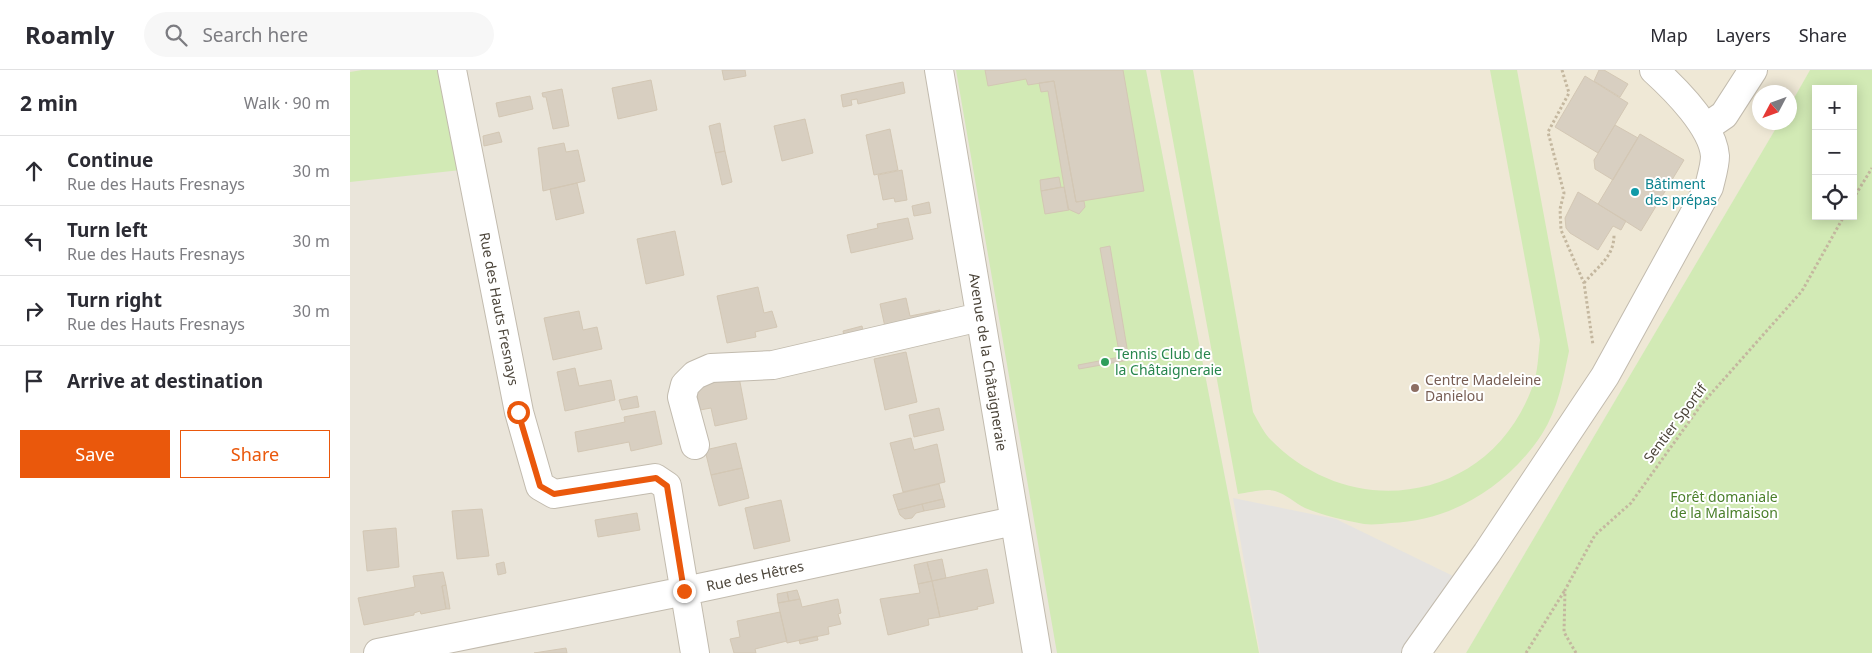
<!DOCTYPE html>
<html lang="en">
<head>
<meta charset="utf-8">
<style>
  body { margin:0; font-family:"Noto Sans",sans-serif; background:#f7f7f7; color:#2b2b33 }
  .controls { position:absolute; right:15px; top:15px; display:grid; overflow:hidden; border-radius:0px; box-shadow:0 2px 12px #0003 }
  .controls button { width:45px; height:45px; display:grid; place-items:center; padding:0; border:0; border-bottom:1px solid #e1e1e2; background:#fff; color:#2b2b33; font:25px sans-serif }
  .compass { position:absolute; left:1402px; top:15px; width:45px; height:45px; border-radius:50%; background:#fff; box-shadow:0 2px 12px #0003; rotate:229deg }
  .stop { position:absolute; width:15px; height:15px; margin:-11px; border:4px solid #ea580c; border-radius:50%; background:#fff }
  .stop.end { background:#ea580c; border-color:#fff; box-shadow:0 1px 5px #0008 }
  .list { margin:0; padding:0; list-style:none }
  h2 { display:flex; justify-content:space-between; align-items:center; height:65px; margin:0; padding:0 20px; font-size:21px }
  h2 small { font-size:16px; font-weight:400; color:#7c7c81 }
  .list li { display:grid; grid-template-columns:32px 1fr auto; gap:15px; align-items:center; box-sizing:border-box; height:70px; padding:0 20px; border-top:1px solid #e1e1e2 }
  .list b { display:block; font-size:19px; white-space:nowrap }
  .list p { margin:0; font-size:16px; white-space:nowrap; color:#7c7c81 }
  .list em { font-size:16px; font-style:normal; color:#7c7c81 }
  .actions { display:flex; gap:10px; padding:15px 20px }
  .actions a { flex:1; padding:11px 0; border:1px solid #ea580c; border-radius:0px; text-align:center; font-size:18px; color:#ea580c }
  .actions .main { background:#ea580c; color:#fff }
  .icon { flex:none; width:28px; height:28px; fill:none; stroke:currentColor; stroke-width:2; stroke-linecap:round; stroke-linejoin:round }
  .map { position:relative; flex:none; width:1522px; height:583px; overflow:hidden }
  header { display:flex; align-items:center; gap:30px; box-sizing:border-box; height:70px; padding:0 25px; background:#fff; border-bottom:1px solid #e1e1e2 }
  header strong { font-size:24px }
  nav { display:flex; gap:28px; margin-inline-start:auto; font-size:18px }
  .search { width:350px; height:45px; background:#f7f7f7; display:flex; align-items:center; gap:12px; box-sizing:border-box; padding:0 18px; border-radius:28px; color:#7c7c81; font-size:19px }
  main { display:flex }
  aside { flex:1; background:#fff }
  .map>svg:first-child { display:block }
</style>
</head>
<body>
<header>
<strong>Roamly</strong>
<div class="search"><svg class="icon" aria-label="search" viewBox="0 0 24 24"><circle cx="10" cy="10" r="6"/><path d="M15 15l6 6"/></svg>Search here</div>
<nav><a>Map</a><a>Layers</a><a>Share</a></nav>
</header>
<main>
<aside>
<h2>2 min<small>Walk · 90 m</small></h2>
<ul class="list">
<li><svg class="icon" aria-label="ahead" viewBox="0 0 24 24"><path d="M12 20V5M6 11l6-6 6 6"/></svg><div><b>Continue</b><p>Rue des Hauts Fresnays</p></div><em>30 m</em></li>
<li><svg class="icon" aria-label="left" viewBox="0 0 24 24"><path d="M17 20v-9H6M10 6l-5 5 5 5"/></svg><div><b>Turn left</b><p>Rue des Hauts Fresnays</p></div><em>30 m</em></li>
<li><svg class="icon" aria-label="right" viewBox="0 0 24 24"><path d="M7 20v-9h11M14 6l5 5-5 5"/></svg><div><b>Turn right</b><p>Rue des Hauts Fresnays</p></div><em>30 m</em></li>
<li><svg class="icon" aria-label="arrive" viewBox="0 0 24 24"><path d="M6 21V4h12l-3 4 3 4H6"/></svg><div><b>Arrive at destination</b></div></li>
</ul>
<div class="actions"><a class="main">Save</a><a>Share</a></div>
</aside>
<div class="map">
<svg width="1522" height="583" viewBox="0 0 1522 583">
  <rect width="100%" height="100%" fill="#f6f3ec"/>
  <path fill="#eae5da" d="M0 0H1460L1440 35V22H1410V52L1429 53 1116 583H0Z"/>
  <path fill="#efe8d6" d="M796 0H1460L1440 35V22H1410V52L1429 53 1116 583H909Z"/>
  <path fill="#d2eab5" fill-rule="evenodd" d="M12 0H92L111 100 0 112V2Z
    M606 0H796L909 583H707Z
    M810 0H843L903 342C908 351 913 361 919 368 1001 454 1139 433 1182 318 1188 303 1188 286 1190 270L1140 0H1167L1219 281C1213 310 1208 339 1192 364 1158 416 1102 451 1041 453 1032 454 1022 455 1014 454 994 450 974 446 955 438 945 433 936 424 925 421 915 418 898 423 888 424Z
    M1460 0H1522V583H1116L1429 53 1440 52V35ZM1466 19H1503V146H1466Z"/>
  <path fill="#e5e3e0" d="M883 428 986 449 1103 506 1053 583H910Z"/>
  <path fill="#d8cfc1" stroke="#d3c7b4" d="M372 0H395L396 6 374 10Z
    M635 0H773L794 121 726 132 704 11 678 15 676 9 638 16Z
    M1249 0H1254L1278 14 1270 27 1244 11Z
    M1235 6 1278 33 1248 83 1205 57Z
    M301 10 307 40 268 49 262 18Z
    M704 11 726 132 734 131 735 137 729 144 718 139 698 21 691 22 689 13Z
    M553 12 555 23 508 34 507 29 501 30 502 35 493 37 491 25Z
    M212 19 219 56 203 59 196 27H193L192 23Z
    M180 26 183 39 149 47 146 33Z
    M455 49 463 83 432 91 424 56Z
    M370 53 375 81 365 83 359 56Z
    M1265 55 1288 68 1263 110 1245 99 1244 90Z
    M540 59 548 100 524 105 516 65Z
    M149 62 152 72 134 76 133 66Z
    M1290 64 1334 90 1291 161 1248 134Z
    M214 73 216 82 228 80 235 111 193 121 188 78Z
    M375 81 382 112 372 115 365 83Z
    M552 100 557 130 545 132 544 128 533 130 528 105Z
    M709 107 711 117 691 121 690 110Z
    M227 113 234 143 206 150 200 119Z
    M714 117 719 140 695 144 691 121Z
    M1228 122 1276 151 1271 160 1263 156 1248 180 1220 163 1216 158 1215 148Z
    M579 132 581 143 564 146 562 136Z
    M558 148 563 169 501 183 497 165 528 158 527 154Z
    M325 161 334 205 296 214 287 169Z
    M760 176 779 290 729 299 728 295 770 287 750 178Z
    M408 217 414 243 422 241 427 257 405 262 406 267 377 273 367 226Z
    M556 228 560 246 590 240 593 252 535 257 530 234Z
    M229 241 233 260 247 257 252 279 203 290 194 248Z
    M512 256 515 269 496 274 493 261Z
    M556 282 567 332 535 340 524 289Z
    M225 298 229 316 261 310 265 330 215 341 207 302Z
    M366 305 389 307 397 349 365 356 361 338 350 340 346 320 349 315 367 312Z
    M287 326 289 337 272 340 269 330Z
    M589 338 594 360 564 367 559 345Z
    M305 341 312 374 281 381 279 372 228 382 225 362 275 352 274 347Z
    M561 368 564 380 587 374 595 412 553 422 540 373Z
    M386 373 392 398 361 405 355 380Z
    M392 398 399 428 369 436 361 405Z
    M589 414 593 429 548 440 543 425Z
    M593 429 595 437 574 441 572 434Z
    M431 430 440 471 404 479 395 438Z
    M572 434 574 441 566 443 562 448 555 449 550 445 548 440Z
    M132 439 139 486 107 489 102 441Z
    M287 443 290 460 248 467 245 450Z
    M46 458 49 497 17 501 13 461Z
    M592 489 596 508 582 511 577 492Z
    M154 492 156 503 148 505 146 494Z
    M577 492 582 511 568 514 564 495Z
    M637 499 644 533 627 537 628 539 590 547 582 511Z
    M93 502 96 515 92 516 96 539 71 544 70 541 64 543V545L14 555 8 528 65 517 63 506Z
    M582 511 590 547 578 549 579 555 538 565 530 529 570 523 568 514Z
    M96 515 100 539H96L92 516Z
    M447 520 450 529 439 531 437 522Z
    M437 522 439 531 428 533 427 524Z
    M450 529 452 537 488 529 491 543 488 544 491 554 478 557 479 564 437 573 428 533Z
    M430 542 437 571 405 579 406 583H384L380 569 390 567 387 551Z
    M467 566 468 570 450 574 449 570Z
    M216 578 217 583H184Z"/>
  <g fill="none" stroke-linecap="round" stroke-linejoin="round">
    <g stroke="#c2bbae" stroke-width="30">
      <path id="minor" d="M102 0 169 342 190 416 204 424 305 408 317 416 345 583
        M589 0 687 583
        M1355 58 1374 45 1403 0
        M345 375 332 327 335 315 345 305 361 298 423 295 630 247
        M28 583 335 521 664 451
        M1066 583 1137 483 1255 306 1359 117C1361 108 1365 96 1365 86 1363 57 1325 19 1304 0"/>
    </g>
    <path stroke="#c4b79f" stroke-width="3" stroke-dasharray="2.5 2.5" stroke-linecap="butt" d="M1212 0 1219 23 1198 62 1214 123 1210 139 1211 160 1234 213 1243 275
      M1503 129 1522 98
      M1234 213C1248 196 1264 187 1264 165
      M1176 583 1215 520
      M1226 583 1214 562 1215 520 1245 465 1281 433 1351 335 1452 221 1494 146"/>
    <use href="#minor" stroke="#fff" stroke-width="28"/>
  </g>
  <g fill="none" stroke-linecap="round" stroke-linejoin="round">
    <path stroke="#ea580c" stroke-width="6" d="M168 342 190 416 204 424 306 408 317 416 334 521"/>
  </g>
  <circle fill="#0f9aa8" stroke="#fff" stroke-width="2" cx="1285" cy="122" r="5"/>
  <circle fill="#2e9e5b" stroke="#fff" stroke-width="2" cx="755" cy="292" r="5"/>
  <circle fill="#8d6e63" stroke="#fff" stroke-width="2" cx="1065" cy="318" r="5"/>
  <g text-anchor="middle" stroke-width="4" stroke-linejoin="round" paint-order="stroke">
    <g font-size="14" fill="#0d838f" stroke="#fff" text-anchor="start">
      <text x="1295" y="119">Bâtiment<tspan x="1295" dy="16">des prépas</tspan></text>
    </g>
    <g font-size="14" fill="#4b4439" stroke="#fff">
      <text transform="translate(149 239) rotate(79)" y="5">Rue des Hauts Fresnays</text>
      <text transform="translate(638 292) rotate(81)" y="5">Avenue de la Châtaigneraie</text>
      <text transform="translate(1325 353) rotate(-53)" y="5">Sentier Sportif</text>
      <text transform="translate(405 506) rotate(-12)" y="5">Rue des Hêtres</text>
    </g>
    <g font-size="14" fill="#27864d" stroke="#fff" text-anchor="start">
      <text x="765" y="289">Tennis Club de<tspan x="765" dy="16">la Châtaigneraie</tspan></text>
    </g>
    <g font-size="14" fill="#785e54" stroke="#fff" text-anchor="start">
      <text x="1075" y="315">Centre Madeleine<tspan x="1075" dy="16">Danielou</tspan></text>
    </g>
    <g font-size="14" fill="#4a7f2a" stroke="#fff">
      <text x="1374" y="432">Forêt domaniale<tspan x="1374" dy="16">de la Malmaison</tspan></text>
    </g>
  </g>
</svg>
<div class="controls">
<button>+</button>
<button>−</button>
<button><svg class="icon" aria-label="locate" viewBox="0 0 24 24"><circle cx="12" cy="12" r="6"/><path d="M12 2v4M12 18v4M2 12h4M18 12h4"/></svg></button>
</div>
<svg class="compass" viewBox="-18 -18 36 36"><path d="M0-13l5 13h-10z" fill="#e53935"/><path d="M0 13l5-13h-10z" fill="#7c7c81"/></svg>
<div class="stop" style="left:168px;top:342px"></div>
<div class="stop end" style="left:334px;top:521px"></div>
</div>
</main>
</body>
</html>
